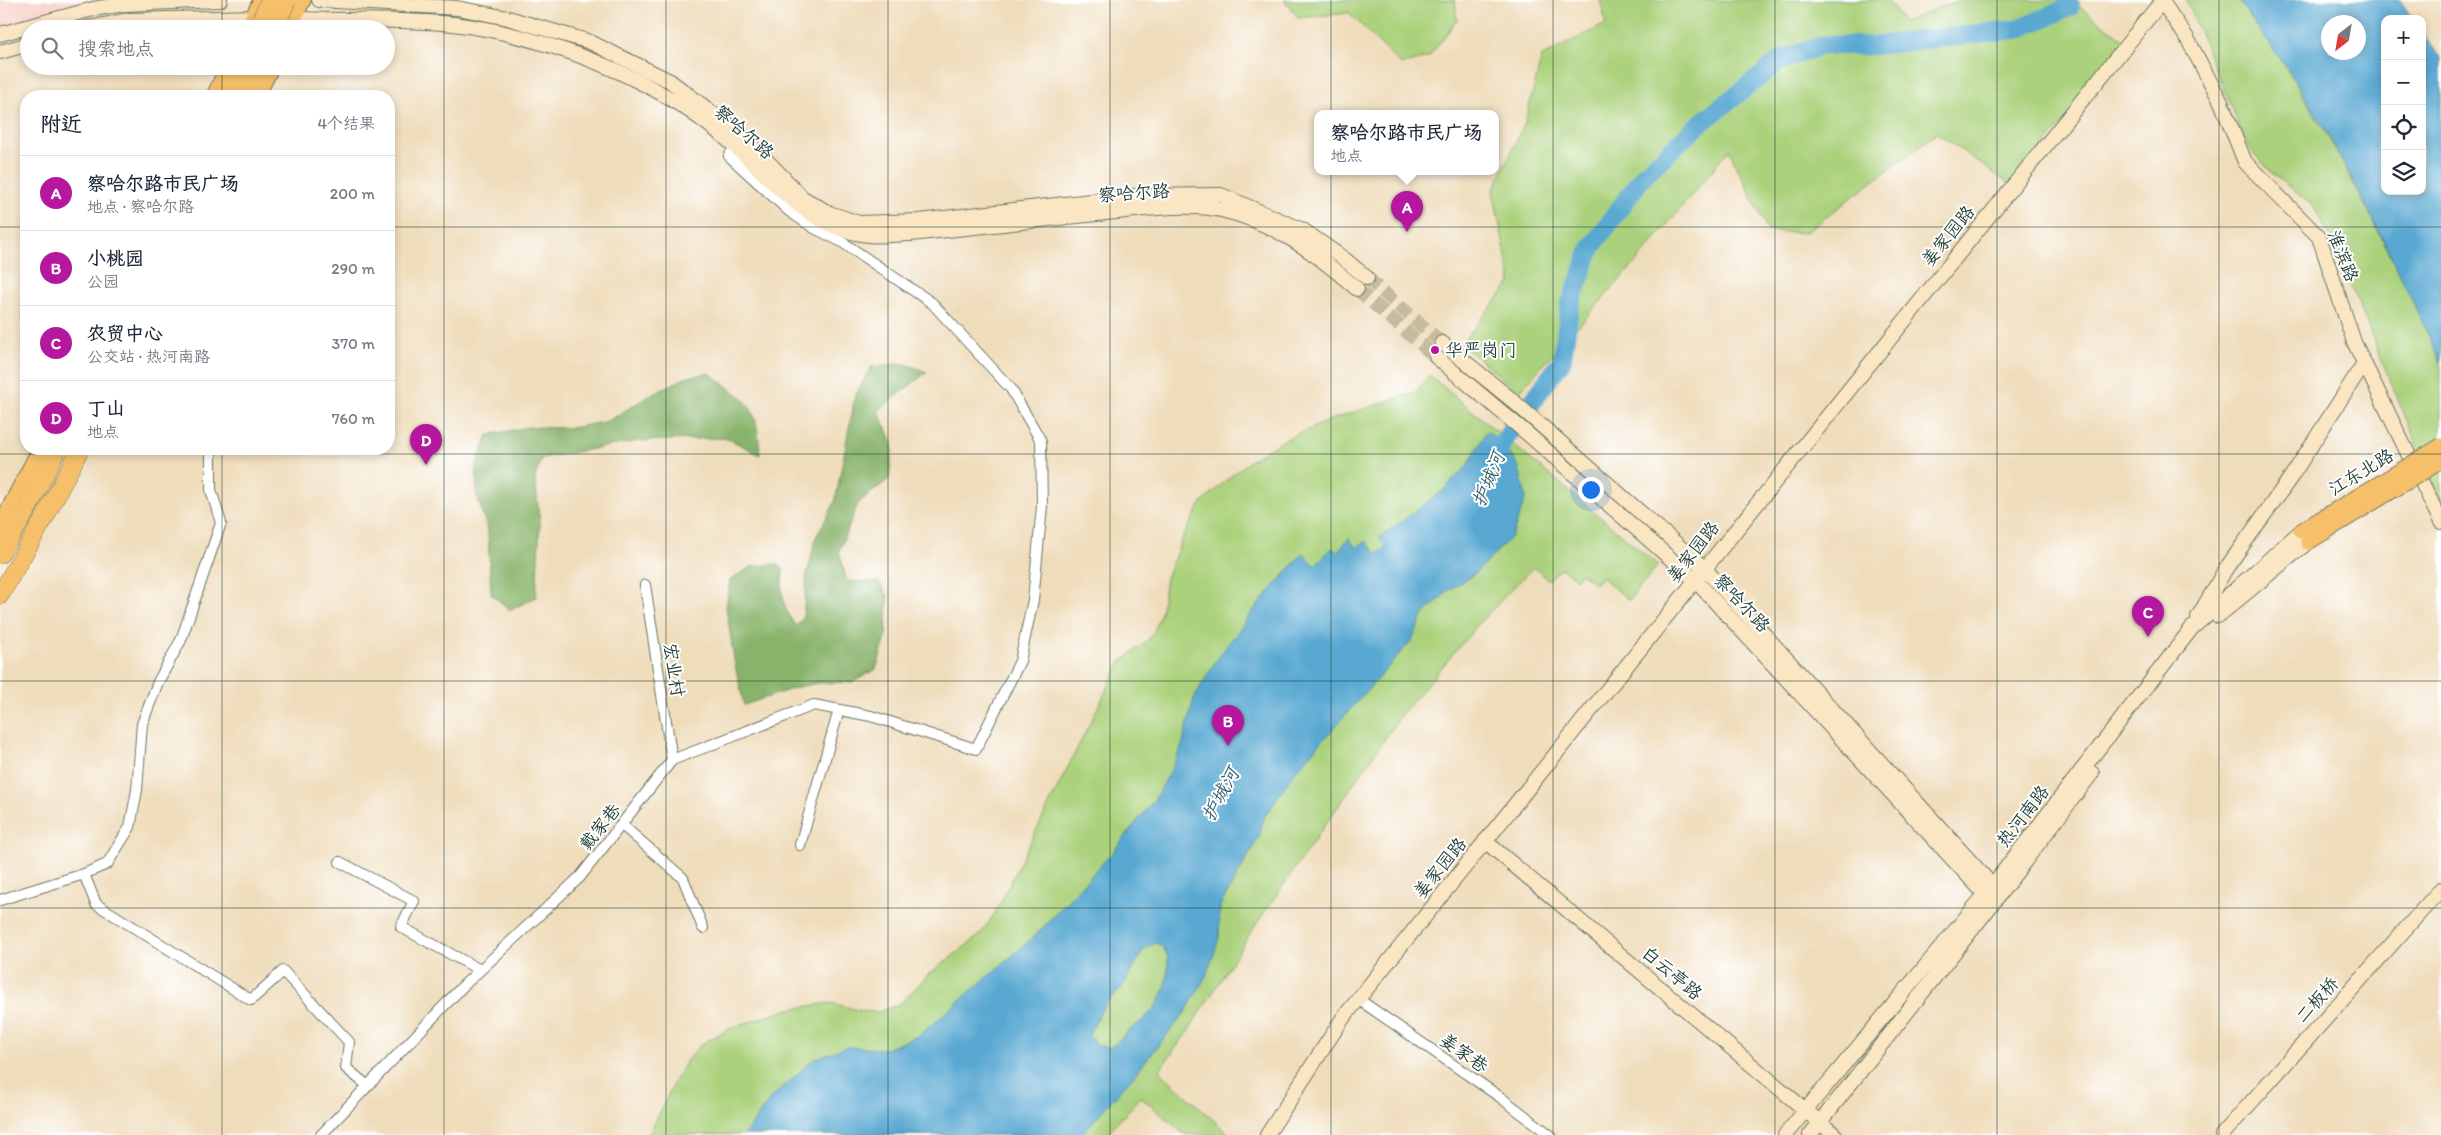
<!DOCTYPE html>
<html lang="zh">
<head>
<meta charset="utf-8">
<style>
  body { margin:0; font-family:Itim,"LXGW WenKai TC",sans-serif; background:#f2f2f3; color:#1f2937 }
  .controls { position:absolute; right:15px; top:15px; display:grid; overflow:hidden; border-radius:10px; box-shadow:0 2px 8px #0003 }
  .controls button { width:45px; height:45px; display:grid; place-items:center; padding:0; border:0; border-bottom:1px solid #e0e1e3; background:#fff; color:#1f2937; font:25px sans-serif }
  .compass { position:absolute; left:2321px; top:15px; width:45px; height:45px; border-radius:50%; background:#fff; box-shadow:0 2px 8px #0003; rotate:211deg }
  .you { position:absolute; left:1590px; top:489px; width:18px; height:18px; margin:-12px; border:4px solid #fff; border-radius:50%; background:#1a73e8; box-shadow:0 0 0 8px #1a73e833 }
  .badge { display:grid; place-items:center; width:32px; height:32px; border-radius:50%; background:#b5179e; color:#fff; font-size:16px; font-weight:700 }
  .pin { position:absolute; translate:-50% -41px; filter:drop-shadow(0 1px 2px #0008) }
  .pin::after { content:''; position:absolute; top:26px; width:18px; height:15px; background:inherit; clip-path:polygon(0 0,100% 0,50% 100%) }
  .popup { position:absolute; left:1314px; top:110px; width:185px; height:65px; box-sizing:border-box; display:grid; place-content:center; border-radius:10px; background:#fff; filter:drop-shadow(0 1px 4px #0005); font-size:16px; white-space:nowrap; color:#747a83 }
  .popup b { font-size:19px; color:#1f2937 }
  .popup::after { content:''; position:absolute; left:50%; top:100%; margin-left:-10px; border:10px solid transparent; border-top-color:#fff }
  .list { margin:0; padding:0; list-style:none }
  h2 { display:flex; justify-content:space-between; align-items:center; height:65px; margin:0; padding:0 20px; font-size:21px }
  h2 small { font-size:16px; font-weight:400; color:#747a83 }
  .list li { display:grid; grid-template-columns:32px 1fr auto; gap:15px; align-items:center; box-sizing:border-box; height:75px; padding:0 20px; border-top:1px solid #e0e1e3 }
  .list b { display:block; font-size:19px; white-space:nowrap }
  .list p { margin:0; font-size:16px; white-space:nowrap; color:#747a83 }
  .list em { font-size:16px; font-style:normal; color:#747a83 }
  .icon { flex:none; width:28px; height:28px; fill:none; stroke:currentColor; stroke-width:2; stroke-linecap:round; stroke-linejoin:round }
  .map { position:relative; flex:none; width:2441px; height:1135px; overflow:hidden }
  .search { position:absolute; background:#fff; box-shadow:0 2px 8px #0003; left:20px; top:20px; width:375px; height:55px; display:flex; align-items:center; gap:12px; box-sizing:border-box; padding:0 18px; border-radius:28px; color:#747a83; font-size:19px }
  .panel { position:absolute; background:#fff; box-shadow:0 2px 8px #0003; left:20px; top:90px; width:375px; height:365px; border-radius:20px }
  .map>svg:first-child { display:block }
</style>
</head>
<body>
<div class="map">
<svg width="2441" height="1135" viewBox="0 0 2441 1135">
  <rect width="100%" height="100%" fill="#fff"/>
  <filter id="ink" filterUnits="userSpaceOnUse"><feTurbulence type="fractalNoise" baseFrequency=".02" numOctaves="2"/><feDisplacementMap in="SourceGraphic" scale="10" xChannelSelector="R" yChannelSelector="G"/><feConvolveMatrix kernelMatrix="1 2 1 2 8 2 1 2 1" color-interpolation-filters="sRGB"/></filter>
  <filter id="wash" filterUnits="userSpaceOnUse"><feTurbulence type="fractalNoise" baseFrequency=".0096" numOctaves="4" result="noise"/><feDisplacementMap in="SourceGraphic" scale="20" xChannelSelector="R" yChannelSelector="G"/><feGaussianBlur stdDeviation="1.12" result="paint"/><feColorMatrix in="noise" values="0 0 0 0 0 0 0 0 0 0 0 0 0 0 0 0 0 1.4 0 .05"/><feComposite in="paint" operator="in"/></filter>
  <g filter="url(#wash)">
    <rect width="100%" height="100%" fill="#efdcba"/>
    <path fill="#f7d1c8" d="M0 0H101L0 25Z"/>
    <path fill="#abd17b" stroke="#658758" d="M1284 0H1455L1457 20 1429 57 1401 65 1349 13 1299 18Z
      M1600 0H1888L1904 22 1958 0H2070L2128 43 2012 186 1937 133 1805 233 1768 231 1729 150 1637 261 1519 392 1461 344 1511 282 1493 191 1525 123 1542 56 1606 24Z
      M2186 0H2238L2287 68 2338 154 2403 279 2441 363V503L2333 242 2313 206 2273 174 2248 147Z
      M1429 375 1658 565 1629 600 1601 577 1595 584 1581 573 1576 579 1561 568 1549 580 1533 567 1481 621 1402 714 1253 929 1189 1030 1159 1071 1230 1135H1185L1141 1097 1106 1135H649L674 1082 686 1061 701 1044 733 1027 790 1009 830 1003 863 1011 879 1012 901 1003 928 975 980 935 995 913 1120 663 1149 639 1154 631 1161 613 1166 578 1183 537 1201 504 1225 481 1252 459 1284 440 1333 419 1416 392Z"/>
    <path fill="#88b36b" stroke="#547850" d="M903 363 927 372 878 411 893 442 889 479 858 503 839 551 847 581 879 582 888 596 886 638 876 669 853 682 819 683 798 687 744 705 734 660 726 607 730 580 753 566 777 564 784 569C779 588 783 611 796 626L803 618 807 573 816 537 835 502 855 396 871 367Z
      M709 373C750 403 757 403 760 455L727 438 639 441 542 458 535 477 540 524 536 597 510 610 491 594 488 532 477 496 476 466 488 435 529 427 572 428 608 421 652 394 687 377Z"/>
    <path fill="#58a8d2" stroke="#3c7283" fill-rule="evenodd" d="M2238 0H2400L2413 19H2385V191H2422V33L2441 58V363C2395 263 2348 160 2287 68 2271 45 2254 23 2238 0ZM2328 22H2358V52H2328Z
      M1487 431 1502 443 1518 465 1526 497 1512 536 1477 572 1448 591 1424 614 1412 640 1293 774 1264 818 1258 839 1220 906 1219 938 1213 957 1205 978 1185 1013 1135 1074 1081 1135H744L772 1097 814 1059 846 1047 886 1049 920 1035 1036 935 1113 852 1154 800 1170 772 1182 746 1194 698 1215 662 1253 611 1303 553 1315 565 1332 548 1337 552 1349 538 1356 548 1365 541 1377 554 1387 547 1379 538 1441 492 1468 465ZM1156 943C1165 947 1168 954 1168 964 1168 999 1152 1014 1126 1033 1120 1038 1117 1044 1109 1048L1097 1045 1089 1034 1101 1011 1111 998 1121 989 1144 949Z"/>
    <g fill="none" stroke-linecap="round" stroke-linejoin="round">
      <path stroke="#58a8d2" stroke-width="19" d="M1495 466 1502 443 1562 361 1570 305 1591 248 1644 175 1697 126 1781 60 1823 45 1868 46 2018 29 2070 7"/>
    </g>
  </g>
  <g filter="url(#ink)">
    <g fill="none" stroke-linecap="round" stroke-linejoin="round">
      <path stroke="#c5bc9f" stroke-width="14" stroke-dasharray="14 7" stroke-linecap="butt" d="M1367 278 1442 343
        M1357 289 1436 357"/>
      <g stroke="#687563" stroke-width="12">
        <path id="street" d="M645 585 672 760
          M622 825 683 878 703 928
          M800 845 839 710
          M340 862 414 901 401 927 480 970
          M84 874 96 904 251 1000 283 971 349 1042 346 1068 368 1086
          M0 900 84 874 107 864 130 827 137 790 142 724 158 682 181 640 221 523 211 490V449
          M1358 999 1500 1097 1550 1135
          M321 1135 463 986 580 877 672 760 814 705 871 716 976 749 1020 661 1033 600 1042 506 1041 441 1011 389 932 303 842 242 814 228 789 211 729 156 739 141"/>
      </g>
      <g stroke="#687563" stroke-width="16">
        <path id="secondary" d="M319 0 457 8 508 18 590 42 670 81 743 136 803 198 829 213 859 223 919 221 1134 196 1221 195 1303 230 1343 258 1367 278
          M2161 0 2187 38 2221 102 2245 162 2319 237 2354 342 2441 522
          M283 18C339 22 397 18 453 24 514 31 585 54 640 82 674 99 708 122 737 148 776 184 811 230 869 235 882 237 897 234 910 234 972 227 1034 221 1096 214 1132 211 1186 202 1221 210 1274 222 1317 254 1357 289
          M83 29 128 20 261 17
          M0 34 93 9 124 4 220 0
          M0 52 29 44
          M1442 343 1512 400 1704 568 2000 894
          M1436 357 1530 436 1695 580 1993 903
          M0 536 12 518
          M2218 616 2308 542
          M2198 617 2225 570 2291 477 2364 363
          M1485 841 1835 1135
          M1267 1135 1343 1018 2162 1
          M1785 1135 1992 886 2192 628 2301 531
          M1810 1135 1993 903 2092 773
          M2222 1135 2441 889"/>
      </g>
      <g stroke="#687563" stroke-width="17">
        <path id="primary" d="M247 29 261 0
          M289 29 303 0
          M214 96 228 66
          M257 96 272 66
          M0 526 40 449"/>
      </g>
      <g stroke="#687563" stroke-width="19">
        <path id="highway" d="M226 96 240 66
          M243 96 257 66
          M0 554 28 508 57 449
          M0 595 45 517 80 449"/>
      </g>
      <use href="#street" stroke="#fff" stroke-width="10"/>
      <use href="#secondary" stroke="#fbe6c4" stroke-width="14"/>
      <use href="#primary" stroke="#f6c06b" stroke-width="15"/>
      <use href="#highway" stroke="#f6c06b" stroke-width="18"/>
      <g stroke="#687563" stroke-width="17" stroke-linecap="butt">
        <path id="primary-bridge" d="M2301 531 2441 446
          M2308 542 2441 461"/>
      </g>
      <g stroke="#687563" stroke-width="19" stroke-linecap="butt">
        <path id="highway-bridge" d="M257 29 270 0
          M274 29 287 0"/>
      </g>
      <use href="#primary-bridge" stroke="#f6c06b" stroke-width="15"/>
      <use href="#highway-bridge" stroke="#f6c06b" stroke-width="18"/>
    </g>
  </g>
  <path fill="none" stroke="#1f3d34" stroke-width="1" stroke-opacity="0.55" d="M222 0V29M444 0V1135M666 0V1135M888 0V1135M1110 0V1135M1331 0V1135M1553 0V1135M1775 0V1135M1997 0V1135M2219 0V1135M222 66V96M0 227H26M389 227H2441M222 449V1135M0 454H2441M0 681H2441M0 908H2441"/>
  <circle fill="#b5179e" stroke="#fff" stroke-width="2" cx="1435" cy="350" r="5"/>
  <g text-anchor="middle" stroke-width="4" stroke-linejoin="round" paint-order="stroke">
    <g font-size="18" fill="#1f3d34" stroke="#fff">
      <text transform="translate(744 132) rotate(41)" y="6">察哈尔路</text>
      <text transform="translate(1134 193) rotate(-4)" y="6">察哈尔路</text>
      <text transform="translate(1948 236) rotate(-51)" y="6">姜家园路</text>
      <text transform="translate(2343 256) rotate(68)" y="6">淮滨路</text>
      <text transform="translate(2361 472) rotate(-31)" y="6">江东北路</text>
      <text transform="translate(1693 552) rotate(-52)" y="6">姜家园路</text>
      <text transform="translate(1742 603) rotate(47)" y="6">察哈尔路</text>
      <text transform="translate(674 670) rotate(81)" y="6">宏业村</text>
      <text transform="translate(2023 816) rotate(-52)" y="6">热河南路</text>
      <text transform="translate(600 827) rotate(-51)" y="6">戴家巷</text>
      <text transform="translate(1440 868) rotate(-51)" y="6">姜家园路</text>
      <text transform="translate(1672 973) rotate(40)" y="6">白云亭路</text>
      <text transform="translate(2317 1000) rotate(-48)" y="6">二板桥</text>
      <text transform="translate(1464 1053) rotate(35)" y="6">姜家巷</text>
    </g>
    <g font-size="18" fill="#1f3d34" stroke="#fff" text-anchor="start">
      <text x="1445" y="356">华严岗门</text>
    </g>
    <g font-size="19" font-style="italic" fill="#33626b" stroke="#fff">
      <text transform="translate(1488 479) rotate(-68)" y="7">护城河</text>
      <text transform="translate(1220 794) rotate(-62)" y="7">护城河</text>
    </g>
  </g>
</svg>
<div class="controls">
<button>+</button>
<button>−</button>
<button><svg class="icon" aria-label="locate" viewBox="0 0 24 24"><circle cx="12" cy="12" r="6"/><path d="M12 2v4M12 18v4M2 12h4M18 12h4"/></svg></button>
<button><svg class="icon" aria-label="layers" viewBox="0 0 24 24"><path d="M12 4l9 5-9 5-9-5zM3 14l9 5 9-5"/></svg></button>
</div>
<svg class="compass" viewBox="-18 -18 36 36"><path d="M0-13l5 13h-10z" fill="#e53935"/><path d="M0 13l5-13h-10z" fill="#747a83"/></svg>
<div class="you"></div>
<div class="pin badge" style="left:1407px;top:232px">A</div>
<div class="popup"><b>察哈尔路市民广场</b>地点</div>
<div class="pin badge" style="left:1228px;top:746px">B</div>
<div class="pin badge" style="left:2148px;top:637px">C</div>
<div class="pin badge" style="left:426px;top:465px">D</div>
<div class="search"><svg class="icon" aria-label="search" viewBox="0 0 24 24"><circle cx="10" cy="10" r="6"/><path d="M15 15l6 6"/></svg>搜索地点</div>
<section class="panel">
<h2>附近<small>4个结果</small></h2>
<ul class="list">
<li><span class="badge">A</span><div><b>察哈尔路市民广场</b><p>地点 · 察哈尔路</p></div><em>200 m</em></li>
<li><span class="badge">B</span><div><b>小桃园</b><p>公园</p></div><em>290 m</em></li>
<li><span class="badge">C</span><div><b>农贸中心</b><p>公交站 · 热河南路</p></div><em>370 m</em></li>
<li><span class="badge">D</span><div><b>丁山</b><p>地点</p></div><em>760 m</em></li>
</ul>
</section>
</div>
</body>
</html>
